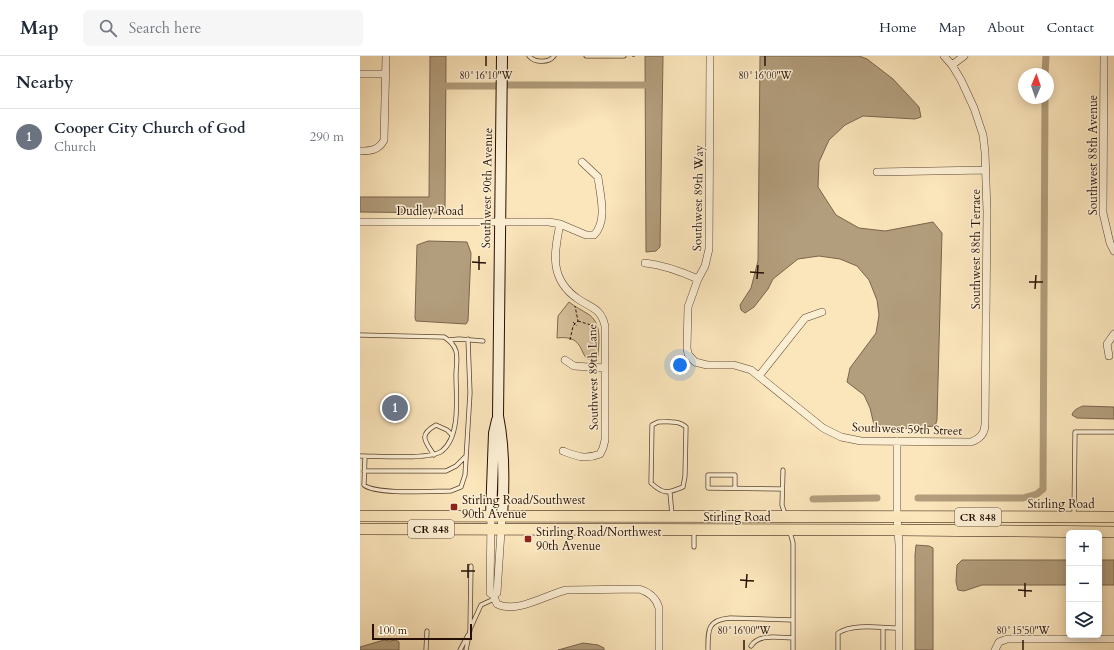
<!DOCTYPE html>
<html lang="en">
<head>
<meta charset="utf-8">
<style>
  body { margin:0; font-family:Cardo,serif; background:#f6f6f7; color:#1f2937 }
  .controls { position:absolute; right:12px; bottom:12px; display:grid; overflow:hidden; border-radius:6px; box-shadow:0 2px 10px #0003 }
  .controls button { width:36px; height:36px; display:grid; place-items:center; padding:0; border:0; border-bottom:1px solid #e0e1e3; background:#fff; color:#1f2937; font:20px sans-serif }
  .compass { position:absolute; left:658px; top:12px; width:36px; height:36px; border-radius:50%; background:#fff; box-shadow:0 2px 10px #0003; rotate:2deg }
  .scale { position:absolute; left:12px; bottom:10px; width:100px; box-sizing:border-box; padding-left:4px; border:2px solid #251003; border-top:0; font-size:11px; line-height:14px; white-space:nowrap; color:#251003; -webkit-text-stroke:3px #fceed3; paint-order:stroke }
  .you { position:absolute; left:320px; top:309px; width:14px; height:14px; margin:-10px; border:3px solid #fff; border-radius:50%; background:#1a73e8; box-shadow:0 0 0 6px #1a73e833 }
  .badge { display:grid; place-items:center; width:26px; height:26px; border-radius:50%; background:#111827; color:#fff; font-size:13px; font-weight:700 }
  .pin { position:absolute; translate:-50% -50%; border:2px solid #fff; box-shadow:0 1px 4px #0006 }
  .list { margin:0; padding:0; list-style:none }
  h2 { display:flex; justify-content:space-between; align-items:center; height:52px; margin:0; padding:0 16px; font-size:17px }
  h2 small { font-size:13px; font-weight:400; color:#747a83 }
  .list li { display:grid; grid-template-columns:26px 1fr auto; gap:12px; align-items:center; box-sizing:border-box; height:56px; padding:0 16px; border-top:1px solid #e0e1e3 }
  .list b { display:block; font-size:15px; white-space:nowrap }
  .list p { margin:0; font-size:13px; white-space:nowrap; color:#747a83 }
  .list em { font-size:13px; font-style:normal; color:#747a83 }
  .icon { flex:none; width:22px; height:22px; fill:none; stroke:currentColor; stroke-width:2; stroke-linecap:round; stroke-linejoin:round }
  .map { position:relative; flex:none; width:754px; height:594px; overflow:hidden }
  header { display:flex; align-items:center; gap:24px; box-sizing:border-box; height:56px; padding:0 20px; background:#fff; border-bottom:1px solid #e0e1e3 }
  header strong { font-size:19px }
  nav { display:flex; gap:22px; margin-inline-start:auto; font-size:14px }
  .search { width:280px; height:36px; background:#f6f6f7; display:flex; align-items:center; gap:10px; box-sizing:border-box; padding:0 14px; border-radius:6px; color:#747a83; font-size:15px }
  main { display:flex }
  aside { flex:1; background:#fff }
  .map>svg:first-child { display:block }
</style>
</head>
<body>
<header>
<strong>Map</strong>
<div class="search"><svg class="icon" aria-label="search" viewBox="0 0 24 24"><circle cx="10" cy="10" r="6"/><path d="M15 15l6 6"/></svg>Search here</div>
<nav><a>Home</a><a>Map</a><a>About</a><a>Contact</a></nav>
</header>
<main>
<aside>
<h2>Nearby<small></small></h2>
<ul class="list">
<li><span class="badge" style="background:#6b7280">1</span><div><b>Cooper City Church of God</b><p>Church</p></div><em>290 m</em></li>
</ul>
</aside>
<div class="map">
<svg width="754" height="594" viewBox="0 0 754 594">
  <rect width="100%" height="100%" fill="#fbe5bb"/>
  <filter id="stains"><feTurbulence type="fractalNoise" baseFrequency=".005" numOctaves="4"/><feColorMatrix values="0 0 0 0 .2 0 0 0 0 .09 0 0 0 0 .02 0 0 0 .5 -.17"/></filter>
  <radialGradient id="worn" r=".72"><stop offset=".6" stop-color="#630" stop-opacity="0"/><stop offset="1" stop-color="#630" stop-opacity=".3"/></radialGradient>
  <path fill="#d7c19c" stroke="#7e6850" d="M209 246C215 251 222 254 228 258 242 267 239 285 238 300L232 304C218 304 227 278 197 282L198 260Z"/>
  <path fill="#b29d7c" stroke="#7a654c" d="M70 0H86L85 157 0 156V141H69Z
    M285 0H303L300 191 296 195 286 196Z
    M400 0H499L507 3 533 23 559 51 561 61 555 63 503 60 485 69 469 84 459 106 458 131 476 159 499 172 525 175 573 166 582 177 577 364 575 370 540 373 514 369 510 352 504 339 487 326 490 312 516 277 519 259 517 244 509 224 497 210 480 203 459 200 438 203 413 223 408 233 394 251 385 257 381 254 380 249 391 232 398 205Z
    M68 185 107 186 111 197 108 265 106 268 56 265 55 262 57 189Z
    M723 350 754 351V363L717 362 712 359C713 354 718 352 723 350Z
    M556 489 569 490 573 492V594H555V499Z
    M602 504H709V529H622L604 535 598 534 596 526 597 509Z
    M739 504H754V529H739Z
    M24 584 29 585 36 584 39 586V594H0V591Z
    M223 587 238 589 244 592V594H198Z"/>
  <g fill="none" stroke-linecap="round" stroke-linejoin="round">
    <path stroke="#b29d7c" stroke-width="7" d="M685 18 686 0
      M148 29H285
      M86 30H136
      M558 442H663L677 438 683 433 685 42
      M453 443 517 442"/>
    <g stroke="#5a4531" stroke-width="5">
      <path id="lane" d="M169 0C175 7 189 7 194 0
        M226 0H264
        M0 279 84 281C89 284 94 289 96 295 98 302 96 312 96 319 96 341 101 380 82 395 70 404 17 400 0 400
        M89 284 99 283 123 285
        M298 366C307 366 319 364 326 371L325 420 323 431C308 437 304 439 291 427L292 369Z
        M74 399C65 385 58 379 76 369L87 374 92 379
        M5 400 4 429C16 439 73 435 91 435L101 431 105 419 110 337 108 283
        M423 414 422 449 425 458
        M4 415H86L96 410 106 400
        M375 432V419H348V432L422 433
        M310 437 312 459
        M714 460 715 376H754
        M430 476 433 487V594
        M334 491V475
        M111 571 121 549 134 543
        M391 590C399 577 420 582 433 582
        M66 594 67 575
        M100 594 108 579
        M106 594 110 574 111 510
        M348 594C348 574 347 564 370 562L433 564
        M478 594V577C494 567 521 572 539 572
        M523 594V572"/>
    </g>
    <g stroke="#5a4531" stroke-width="8">
      <path id="street" d="M350 0 349 193 345 210 338 223 328 251 327 292 328 298 335 306 347 309H374L391 314 463 372 481 381 501 385 611 386C620 383 625 377 625 368L627 156 625 96 623 79 614 52 601 24 592 9 584 0
        M744 0 743 157 750 187 754 195
        M592 9 604 0
        M0 18H25
        M0 95C11 95 19 94 24 84L26 0
        M517 116 626 114
        M0 166H189L200 168 226 179H234C248 165 240 139 238 121L222 106
        M200 168C194 197 189 223 218 243 231 252 241 252 245 270V384L243 392 240 398C225 404 216 400 203 395
        M285 207C304 209 320 215 338 223
        M749 300 747 288 754 278
        M205 304 214 310 245 312
        M399 320 445 262 462 256
        M537 385V460L539 489V594
        M131 460 130 537 133 539 137 548C156 558 186 539 206 534L279 533C289 536 296 541 299 552V594
        M133 539 137 537 142 460
        M635 594 639 586 647 583H754"/>
    </g>
    <g stroke="#251003" stroke-width="12">
      <path id="secondary" d="M131 460 134 377 137 364
        M142 460C144 430 144 389 138 360L142 0"/>
    </g>
    <g stroke="#251003" stroke-width="12">
      <path id="primary" d="M0 460 754 461
        M0 473 538 474 754 476"/>
    </g>
    <path stroke="#251003" stroke-width="1" stroke-dasharray="3 2" stroke-linecap="butt" d="M272 0H277
      M218 265 231 269 237 272
      M213 266 217 270
      M210 284 213 270 218 265 215 250"/>
    <use href="#lane" stroke="#fceed3" stroke-width="3.5"/>
    <use href="#street" stroke="#fceed3" stroke-width="7"/>
    <use href="#secondary" stroke="#fceed3" stroke-width="10"/>
    <use href="#primary" stroke="#fbe5bb" stroke-width="11"/>
  </g>
  <path fill="none" stroke="#251003" stroke-width="1.5" d="M126 10V0M405 10V0M112 206 126 207M119 214V200M390 216 404 217M397 223 398 209M669 226H683M675 233 676 219M101 515H115M108 522V508M380 524 394 525M386 532 387 518M658 534 672 535M665 541V527M384 594V584M663 594V584"/>
  <g fill="#8f2418" stroke="#fceed3" stroke-width="1.5">
    <rect x="90" y="447" width="8" height="8" rx="2"/>
    <rect x="164" y="479" width="8" height="8" rx="2"/>
  </g>
  <g text-anchor="middle" stroke-width="3" stroke-linejoin="round" paint-order="stroke">
    <g fill="#fceed3" stroke="#665341" stroke-width="1">
      <rect x="595" y="452" width="46" height="18" rx="3"/>
      <rect x="48" y="464" width="46" height="18" rx="3"/>
    </g>
    <g font-size="11" font-weight="bold" fill="#251003">
      <text x="618" y="465">CR 848</text>
      <text x="71" y="477">CR 848</text>
    </g>
    <g font-size="12" fill="#251003" stroke="#fceed3">
      <text transform="translate(733 99) rotate(-90)" y="4">Southwest 88th Avenue</text>
      <text transform="translate(127 132) rotate(-89)" y="4">Southwest 90th Avenue</text>
      <text transform="translate(338 142) rotate(-89)" y="4">Southwest 89th Way</text>
      <text x="70" y="159">Dudley Road</text>
      <text transform="translate(616 193) rotate(-90)" y="4">Southwest 88th Terrace</text>
      <text transform="translate(233 321) rotate(-91)" y="4">Southwest 89th Lane</text>
      <text transform="translate(547 373) rotate(2)" y="4">Southwest 59th Street</text>
      <text x="701" y="452">Stirling Road</text>
      <text x="377" y="465">Stirling Road</text>
    </g>
    <g font-size="12" fill="#251003" stroke="#fceed3" text-anchor="start">
      <text x="102" y="448">Stirling Road/Southwest<tspan x="102" dy="14">90th Avenue</tspan></text>
      <text x="176" y="480">Stirling Road/Northwest<tspan x="176" dy="14">90th Avenue</tspan></text>
    </g>
  </g>
  <g font-size="10" text-anchor="middle" fill="#251003" stroke="#fceed3" stroke-width="3" stroke-linejoin="round" paint-order="stroke">
    <text x="126" y="23">80°16'10"W</text>
    <text x="405" y="23">80°16'00"W</text>
    <text x="384" y="578">80°16'00"W</text>
    <text x="663" y="578">80°15'50"W</text>
  </g>
  <rect width="100%" height="100%" filter="url(#stains)"/>
  <rect width="100%" height="100%" fill="url(#worn)"/>
</svg>
<div class="controls">
<button>+</button>
<button>−</button>
<button><svg class="icon" aria-label="layers" viewBox="0 0 24 24"><path d="M12 4l9 5-9 5-9-5zM3 14l9 5 9-5"/></svg></button>
</div>
<svg class="compass" viewBox="-18 -18 36 36"><path d="M0-13l5 13h-10z" fill="#e53935"/><path d="M0 13l5-13h-10z" fill="#747a83"/></svg>
<div class="scale">100 m</div>
<div class="you"></div>
<div class="pin badge" style="left:35px;top:352px;background:#6b7280">1</div>
</div>
</main>
</body>
</html>
